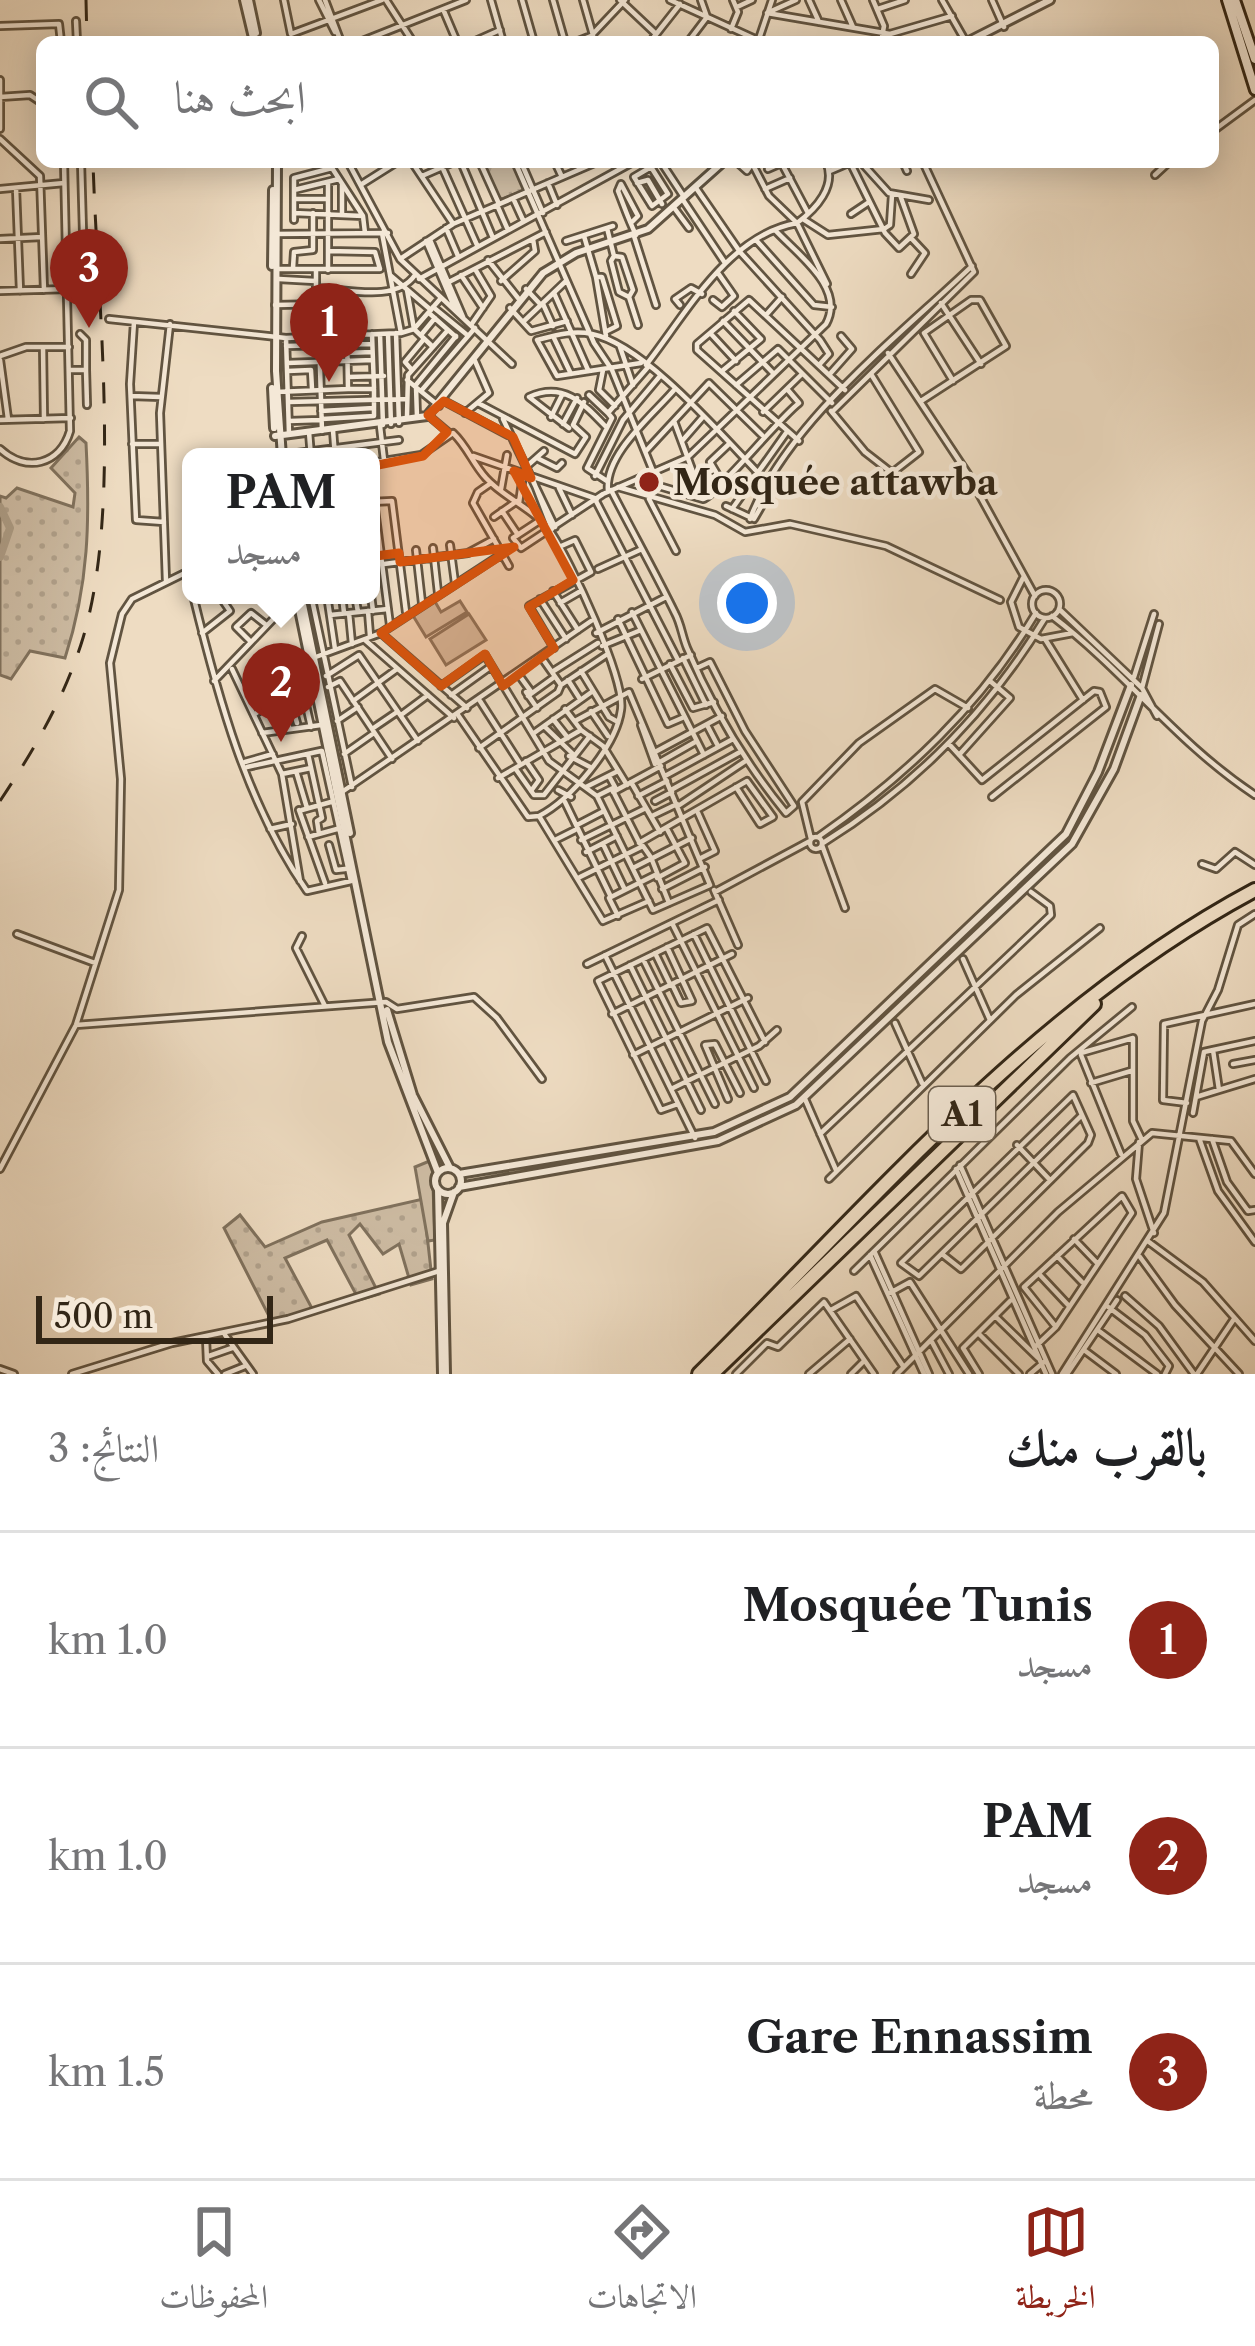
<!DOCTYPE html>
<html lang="ar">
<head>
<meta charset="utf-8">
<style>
  body { margin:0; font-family:"Libre Caslon Text",Amiri,serif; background:#f6f6f6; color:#202124; direction:rtl }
  .scale { position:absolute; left:36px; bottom:30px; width:237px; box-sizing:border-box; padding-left:12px; border:6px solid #322616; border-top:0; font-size:33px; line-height:42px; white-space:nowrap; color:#322616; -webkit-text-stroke:9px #f4e8d7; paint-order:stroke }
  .you { position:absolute; left:747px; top:603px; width:42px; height:42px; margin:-30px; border:9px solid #fff; border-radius:50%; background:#1a73e8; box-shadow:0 0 0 18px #1a73e833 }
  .badge { display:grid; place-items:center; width:78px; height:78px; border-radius:50%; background:#8f2418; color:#fff; font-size:39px; font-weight:700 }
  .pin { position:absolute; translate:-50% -99px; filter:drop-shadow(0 3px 6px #0008) }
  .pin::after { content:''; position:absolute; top:63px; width:42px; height:36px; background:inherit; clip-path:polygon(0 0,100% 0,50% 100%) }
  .popup { position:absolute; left:182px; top:448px; width:198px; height:156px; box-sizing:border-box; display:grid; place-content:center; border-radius:18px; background:#fff; filter:drop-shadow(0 3px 9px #0005); font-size:39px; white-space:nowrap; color:#757577 }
  .popup b { font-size:45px; color:#202124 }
  .popup::after { content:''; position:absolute; left:50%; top:100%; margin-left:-24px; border:24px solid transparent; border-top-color:#fff }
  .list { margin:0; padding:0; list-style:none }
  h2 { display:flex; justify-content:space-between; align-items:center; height:156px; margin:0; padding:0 48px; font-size:51px }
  h2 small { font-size:39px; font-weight:400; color:#757577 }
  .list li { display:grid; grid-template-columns:78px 1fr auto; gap:36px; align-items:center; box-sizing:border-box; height:216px; padding:0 48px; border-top:3px solid #e0e0e0 }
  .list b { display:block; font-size:45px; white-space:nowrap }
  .list p { margin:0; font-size:39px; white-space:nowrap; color:#757577 }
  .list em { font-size:39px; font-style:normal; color:#757577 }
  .icon { flex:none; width:66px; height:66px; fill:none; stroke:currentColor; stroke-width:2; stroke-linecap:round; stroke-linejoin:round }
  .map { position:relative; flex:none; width:1255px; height:1374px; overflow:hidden; direction:ltr }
  .search { position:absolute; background:#fff; box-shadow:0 6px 30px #0003; left:36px; right:36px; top:36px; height:132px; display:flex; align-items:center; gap:30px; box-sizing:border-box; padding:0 42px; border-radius:18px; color:#757577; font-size:45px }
  .sheet { height:804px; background:#fff }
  nav { display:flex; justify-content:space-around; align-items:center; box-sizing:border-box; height:168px; border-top:3px solid #e0e0e0; background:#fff; font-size:33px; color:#757577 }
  nav a { display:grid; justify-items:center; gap:6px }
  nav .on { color:#8f2418 }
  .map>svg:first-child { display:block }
</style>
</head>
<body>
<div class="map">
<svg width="1255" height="1374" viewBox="0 0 1255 1374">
  <defs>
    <pattern id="grass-dots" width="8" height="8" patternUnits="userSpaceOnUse" patternTransform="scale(3)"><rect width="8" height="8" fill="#cebda5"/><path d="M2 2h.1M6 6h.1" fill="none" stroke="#b1a28d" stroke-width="1.8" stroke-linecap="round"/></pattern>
    <pattern id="forest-firs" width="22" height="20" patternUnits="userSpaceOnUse" patternTransform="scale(3)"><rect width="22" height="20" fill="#cebda5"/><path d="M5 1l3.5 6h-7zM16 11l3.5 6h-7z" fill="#b1a28d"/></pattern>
    <pattern id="park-tufts" width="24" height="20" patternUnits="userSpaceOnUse" patternTransform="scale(3)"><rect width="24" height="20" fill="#cebda5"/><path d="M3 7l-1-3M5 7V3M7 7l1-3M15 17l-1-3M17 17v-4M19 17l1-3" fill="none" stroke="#b1a28d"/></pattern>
  </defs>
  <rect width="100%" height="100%" fill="#eedcc2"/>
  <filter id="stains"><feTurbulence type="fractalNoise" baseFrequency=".00167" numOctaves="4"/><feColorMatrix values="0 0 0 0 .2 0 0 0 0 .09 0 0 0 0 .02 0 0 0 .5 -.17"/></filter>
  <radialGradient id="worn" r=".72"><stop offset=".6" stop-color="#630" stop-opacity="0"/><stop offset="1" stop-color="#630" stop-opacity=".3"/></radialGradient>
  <path fill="url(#grass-dots)" stroke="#80725e" stroke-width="3" d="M79 437 86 443C90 520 89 584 65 658L30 651 11 679 0 675V496L6 498 17 488 73 507 75 493 51 468Z
    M423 1199 432 1279 411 1285 399 1244 383 1254 360 1224 349 1235 379 1294 359 1300 327 1240 285 1258 314 1312 273 1324 224 1228 240 1215 265 1247 322 1222Z"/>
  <path fill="url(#forest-firs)" stroke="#80725e" stroke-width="3" d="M432 1160 435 1240 428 1241 415 1167Z"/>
  <path fill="url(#park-tufts)" stroke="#80725e" stroke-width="3" d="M483 162H513L525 190 500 200Z"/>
  <path fill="#cebda5" stroke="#80725e" stroke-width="3" d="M434 600 441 612 460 601 467 612 426 637 412 614Z
    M469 614 486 640 446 665 430 639Z"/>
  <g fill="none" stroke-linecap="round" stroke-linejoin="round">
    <path stroke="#ae9e88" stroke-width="8" d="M0 507 10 528 0 557"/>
    <g stroke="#615441" stroke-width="10">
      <path id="minor" d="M284 0 291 34 382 0
        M319 0 335 32
        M325 0 341 42
        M386 0 413 42
        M491 0 503 42
        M522 0 534 42
        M553 0 565 42
        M583 0 593 35
        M620 0 656 34
        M670 0 762 42
        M809 0 819 22
        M841 0 853 27
        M873 0 884 26 881 42
        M942 0 966 42
        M992 0 1004 27
        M737 7 752 0
        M443 9 457 42
        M878 9 905 0
        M767 13 890 34 952 16
        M767 13 796 0
        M76 21 77 42
        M0 26 59 24 61 42
        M731 29 738 12 733 0
        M360 42 466 0
        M473 42 500 30
        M576 42 591 36 625 0
        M650 42 680 4
        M688 42 707 17 701 0
        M758 42 772 0
        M0 80V129
        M0 97 30 95 42 103
        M1213 131 1255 100
        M0 139 40 176 44 290
        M81 162 85 302
        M348 162 400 259 512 364
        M412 162 452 222
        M440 162 477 245
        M461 162 493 238
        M480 162 499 204
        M515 162 594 343 612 370 659 486 703 499
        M521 162 543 213
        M555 162 562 177
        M661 162 684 197
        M737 162 747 171 753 162
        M781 162 808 213
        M850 162 885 233 899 248 914 234 900 195
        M861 162 889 193 929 200
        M903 162 907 171
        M651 167 668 194 652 206 634 177Z
        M754 167 769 196 797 223C816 209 837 186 826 162
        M768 169 784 162
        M830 171 851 162
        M1155 175 1169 162
        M422 176 454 162
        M548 183 557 205
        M637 183 648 180 662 204
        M362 184 397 162
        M16 188 20 291
        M696 188 740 252 820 340 829 354 819 365
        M0 189 64 183
        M765 189 790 178
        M294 190 339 179
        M513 198 523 220
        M294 199H328
        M683 200 725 263
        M497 205 508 230
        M675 209 689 228
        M294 213 363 216
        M851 214 869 202
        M342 215V185
        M803 219 828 235 884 229 890 225 892 195
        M294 220V178L332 168 363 216 365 233
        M631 223 638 216 621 184 618 191C624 206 629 221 636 235
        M446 228 458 256
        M607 228 614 256
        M382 233 401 333
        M274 234 388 233
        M584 236 596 277
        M634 236 656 305
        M911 238 925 253 911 274
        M0 239 42 237
        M430 240 463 317
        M756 240 814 305 832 307
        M426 241 456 311
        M566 241 613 226
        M614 256 622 257 633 290 629 297 619 292 611 261Z
        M400 259 453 224 597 162
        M488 260 518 298
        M293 268 294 252 313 250V213
        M278 269H380L375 252 328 251
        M316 270V288C346 289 396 303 415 275
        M328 270V182
        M390 275 431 310
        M461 275 483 308
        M279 279 315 281
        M419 279 633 162
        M501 281 535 251 533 239
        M445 284 546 232
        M526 289 541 305
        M407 290 414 329 433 347
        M0 291 68 289
        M554 293 588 370
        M629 297 638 325
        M713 300 722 307 734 296 718 273
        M941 303 981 364
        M543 304 553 326
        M275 305 327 304 330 336
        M680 305 675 299 691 288 702 294
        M433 307 466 334
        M510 308 531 331 567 321
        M429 313 456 337
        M766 315 782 297
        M109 319 286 338 401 333 414 329 441 298
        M524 321 566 281
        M723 321 773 373
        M134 322 130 384 136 520 164 522
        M471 325 491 296 475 269
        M396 333 399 423
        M80 334 86 340V370
        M372 334 374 388
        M380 334 383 425
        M388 334 391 424
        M711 334 736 361
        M421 335 435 318
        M553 336 571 374
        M606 336 596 277H602L617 326 607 331
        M319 337 322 431
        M286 338 289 434
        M286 346 372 344
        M43 347 44 419
        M620 347 633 385
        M888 353 968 474 1035 596
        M319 354 372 352
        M0 356 26 347H69
        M0 360 8 419
        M287 363 373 360
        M641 363 557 376 537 340C556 335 573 330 592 334 647 345 727 442 768 483
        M646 365C686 314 728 235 797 223L827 284
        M70 370H86L87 405
        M412 370 405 362 424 339
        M603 370 599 390 615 406
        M288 371 311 370 312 389
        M722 371 761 339 734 311
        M829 375 852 349 841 336
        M348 377 384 376
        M407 380 439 406
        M736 385 778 349 832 403
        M415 386 456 336
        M416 387 417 417
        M421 391 475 328
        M276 392 348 389 347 335
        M589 395 608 413
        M131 396 161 397
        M444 401 508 435
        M921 401 1006 346 980 300H971L924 333 953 381
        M289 402 406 399
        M478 403 575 454 586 437 573 425 584 402
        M321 411 374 408
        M831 411 865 452 892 473 919 452 871 374
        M763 412 802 374
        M832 412 974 272 923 162
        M465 413 489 393 475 361
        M407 416 408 375 448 330
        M429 416 448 432
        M551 417 562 395
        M322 419 374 416V389H348
        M503 419 555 527
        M0 420 71 418
        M289 421 320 420
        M674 421 703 499
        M563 424 577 398
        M380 426 384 460
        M569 428 529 397C564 381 584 404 607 428
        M333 430 335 457
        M309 432 311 457
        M682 441 702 418
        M799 441 697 350V344L749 300 845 390
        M132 444H161
        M0 449C26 473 60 465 70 431L64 162
        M646 451 709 383 762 435
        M282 455 399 440
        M473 456 597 499
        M539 459 557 468 562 463
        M371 463 421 455 453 433C467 446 473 464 486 478 504 498 533 508 550 531 569 557 626 680 621 710 616 747 570 800 539 816
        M527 466 544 451
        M595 476 623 420 660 376
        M533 480 552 529
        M607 481 587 468 612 418 608 413 649 366
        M491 483 478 492 473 503 509 566
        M723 484 710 462 729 444
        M618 487 715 515 745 532 790 524 886 546 1000 600
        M559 488 572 515
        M501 489 507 455
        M611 490C632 531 655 572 675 613 681 624 682 636 687 648 712 707 746 764 786 813L794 806 745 731 710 662 697 668
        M608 491C604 454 653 415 675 389
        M649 499 676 551
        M703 499C716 496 778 419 799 403L787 389
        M596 501 678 660
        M371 502 392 501 406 612
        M374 502 390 625
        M519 503 523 475
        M726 506 754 519 773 486
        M732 509 786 433
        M502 511 518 535
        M494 517 517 501
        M750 519C785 424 900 335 972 266
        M539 521 513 538 521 548 603 494 688 457 826 324C846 288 797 254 775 230
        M450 545 455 583
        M433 548 438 593
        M416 550 422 603
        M384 564 468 553 494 539
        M598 569 642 549
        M187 572 191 589
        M1023 578 1011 602 1019 627 1041 639 1073 633
        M166 581 160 413 170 324
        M1032 604a14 14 0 1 1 28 0a14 14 0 1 1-28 0Z
        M553 591 578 630
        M193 595C218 697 246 803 307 891L351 881 322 751
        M311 595 352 787
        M327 595 335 649
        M342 595 344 613
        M355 595 358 612
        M371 595 373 611
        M540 599 566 639
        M560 603 579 592
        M1059 609 1142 688 1157 716
        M368 611 370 636
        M632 612 704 755
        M349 613 352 644
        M330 615 388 609
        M1052 616C1127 673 1175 742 1255 795
        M618 619 668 724 682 718
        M202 633 230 611 219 595
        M381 633 467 708
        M596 633 666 597
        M1045 639 1083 700
        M365 640 454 718
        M251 642 236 627 251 613 265 624
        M602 646 641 630
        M554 648 529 606 591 572 575 540 559 547
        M313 658 381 633 502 554
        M683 658 706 705
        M670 664 693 708 714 702
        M232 669 282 774 300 881
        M581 671 609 717 618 722
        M552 672 598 643
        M519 675 532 693
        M326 676 359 655 418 741
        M1134 677 1154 614
        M642 679 691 655
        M568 680 580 699
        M214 681 278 614 297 606
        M561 685 606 655
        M441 686 485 655 549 761 597 796 653 910 710 885 629 692 575 721
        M328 687 340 681 392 759
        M276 688 289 727
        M1142 688 1159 624
        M526 692 537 708
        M451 695 490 667
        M528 696 553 678
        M353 701 397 669
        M480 701 519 762
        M283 702 314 694
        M292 706 297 723
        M293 708 306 705 311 727
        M565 709 581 730 603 746 627 785
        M591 711 608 736
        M255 714 265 707 263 691 296 674 304 697
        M401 715 428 695
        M458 715 528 817 539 816 603 921 649 901
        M553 719 568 738
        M337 721 358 707
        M641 725 655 764
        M707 725 718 746
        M544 726 574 755
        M372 729 397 712
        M262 733 321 725
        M534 733 593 691
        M949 744 982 780 1094 691 1100 692 1106 707 992 797
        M479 748 558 692 561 685 542 658
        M655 752 722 716
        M308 754 322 818 317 821 319 834
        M344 754 374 733
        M959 755 1010 698 990 681
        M569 756 590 767
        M526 761 539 780 531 791
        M245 762 273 754
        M660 762 697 741
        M247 767 321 751
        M515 768 534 795H544L590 736
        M296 771 307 808
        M282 774 311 768
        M665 776 733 739
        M498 778 581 730
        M631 782 660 832
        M586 787 618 771
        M612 789 639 842
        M558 790 571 797
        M671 790 740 752
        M613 792 661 766
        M339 794 591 621
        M599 795 615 787 609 776
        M638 796 667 781
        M655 801 672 792
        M565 802 611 897
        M678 806 747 760
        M299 810 325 883
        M302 810 331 802
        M698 813 715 851 701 858
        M652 816 677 804
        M577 825 604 811
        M270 829 292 824
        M810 843a6 6 0 1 1 12 0a6 6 0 1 1-12 0Z
        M308 837 337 829
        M818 837C906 776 980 706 1036 613
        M811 839 802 802 859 743 935 689 968 708
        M555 840 575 830
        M581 840 646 808
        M639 843 747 781 773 817 760 824 736 787
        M823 843C915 786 989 711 1045 618
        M603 844 625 890
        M329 845 336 870 345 869
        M822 845 845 908
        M586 852 617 836
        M652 860 669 903
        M1202 864 1216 869 1235 852 1255 865
        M633 868 692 838
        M580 877 643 846 650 856
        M657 878 685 863 667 829
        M662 889 705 867
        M714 890 738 945
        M715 892 810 841
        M618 916 609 898 655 875
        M672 923 754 1088
        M17 934 95 963
        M694 934 766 1081
        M302 936 296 948 325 1006
        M667 947 692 1001 681 1003 672 984
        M655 953 670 984
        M605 955 695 1138
        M643 959 715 1104
        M963 959 990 1020
        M587 964 719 900
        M630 965 701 1110
        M612 1014 732 954
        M895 1023 922 1083
        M76 1025 386 1002 397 1009 474 997 497 1018 542 1079
        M1081 1053 1133 1038V1121L1142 1140
        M633 1055 748 998
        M1081 1055 1121 1154
        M1233 1064 1255 1060
        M1091 1083 1131 1071
        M671 1089 759 1046 777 1030
        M1219 1090 1213 1050 1255 1041
        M1196 1097 1255 1079
        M728 1099 705 1045 715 1044 740 1093
        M805 1099 836 1170
        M1187 1103 1163 1100 1164 1024 1255 1004
        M678 1104 661 1110 598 981 707 928 765 1042
        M1193 1113 1204 1052 1213 1050
        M820 1134 1051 915 1050 906 1031 892
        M1199 1138 1218 1191 1255 1242
        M1212 1139 1227 1182 1248 1211 1255 1210
        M1139 1142 1136 1179 1154 1233
        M1017 1145 1050 1180
        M960 1165 1052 1374
        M0 1169 76 1025 119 890 121 779 110 663 122 614 132 599 191 570
        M956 1169 1046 1374
        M829 1179 1016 995 1100 928
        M1074 1239 1097 1263
        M1149 1242 1203 1282 1255 1341
        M875 1253 929 1374
        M942 1254 961 1269 1088 1143 1091 1135 1073 1095 901 1263 919 1276 1081 1116
        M870 1255 924 1374
        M1057 1256 1082 1282
        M1140 1257 1175 1305 1239 1374
        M854 1271 1070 1058 1132 1007
        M1040 1275 1069 1306
        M888 1294 910 1282 969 1374
        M1125 1296 1159 1326 1194 1374
        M1107 1306 1145 1335 1169 1366 1165 1374
        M831 1310 856 1296 903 1366
        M995 1316 1038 1358
        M1099 1331 1157 1374
        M978 1333 1019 1374
        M225 1335 253 1374
        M206 1338 207 1361 218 1374
        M932 1342 949 1374
        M1035 1347 1056 1327 1132 1213 1122 1196 1024 1287 1056 1327
        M1084 1350 1116 1374
        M209 1356 232 1348
        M0 1369 14 1374
        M72 1374 172 1343 288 1319 439 1271
        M225 1374 245 1366
        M736 1374 767 1343 778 1347 824 1302 874 1374
        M809 1374 850 1339
        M851 1374 864 1361
        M897 1374 1058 1212 1152 1133 1231 1141 1255 1174
        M979 1374 963 1348 1010 1301
        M1030 1374 1044 1362
        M1062 1374 1164 1213 1202 1021 1218 990 1238 925 1255 914
        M1067 1374 1117 1300
        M1197 1374 1234 1319"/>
    </g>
    <g stroke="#615441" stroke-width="12">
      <path id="tertiary" d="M244 0 254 42
        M249 0 256 33
        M967 42 1050 0
        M277 162 276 371 282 457
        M272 266 273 190
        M272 388 274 428
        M275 436 427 416 543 273 576 253 648 229 723 162
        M296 595 388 1042 438 1173
        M301 595 350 833
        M387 1010 413 1095 450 1168
        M435 1181a13 13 0 1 1 26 0a13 13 0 1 1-26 0Z
        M459 1174 714 1132 790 1097 1066 834 1098 772 1131 685
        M459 1187 718 1141 796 1105 1072 844 1114 769 1141 695
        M438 1189 442 1374
        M446 1374 443 1223 454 1192"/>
    </g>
    <g stroke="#322616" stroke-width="14">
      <path id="secondary" d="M1227 0 1255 90
        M1235 0 1255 59"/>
    </g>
    <g stroke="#322616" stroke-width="18">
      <path id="motorway" d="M699 1374C872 1202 1037 1006 1255 890
        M712 1374 1094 1004"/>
    </g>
    <use href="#minor" stroke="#f4e8d7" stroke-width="4.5"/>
    <use href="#tertiary" stroke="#f4e8d7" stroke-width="6"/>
    <use href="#secondary" stroke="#f4e8d7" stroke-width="8"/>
    <use href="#motorway" stroke="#eedcc2" stroke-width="12"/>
    <path stroke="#322616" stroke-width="3" stroke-dasharray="21 21" stroke-linecap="butt" d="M86 0 87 42
      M0 801C34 750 65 697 83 638 122 508 97 300 93 162"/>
  </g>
  <path fill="#d6540d" fill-opacity="0.2" stroke="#d6540d" stroke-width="9" stroke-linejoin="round" d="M444 401 513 437 531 478 514 471 573 580 529 607 554 648 503 686 485 654 441 686 381 633 514 547 400 562 399 553 306 565 299 512 338 507 333 474 423 456 447 432 428 415Z"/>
  <circle fill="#8f2418" stroke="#f4e8d7" stroke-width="4.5" cx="649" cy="482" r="12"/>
  <g text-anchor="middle" stroke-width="9" stroke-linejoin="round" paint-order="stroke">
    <rect fill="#f4e8d7" stroke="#6c6050" stroke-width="3" x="929" y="1087" width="66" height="54" rx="9"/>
    <g font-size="33" font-weight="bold" fill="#322616">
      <text x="962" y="1126">A1</text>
    </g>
    <g font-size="36" font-weight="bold" fill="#322616" stroke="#f4e8d7" text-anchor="start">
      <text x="673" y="495">Mosquée attawba</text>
    </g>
  </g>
  <rect width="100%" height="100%" filter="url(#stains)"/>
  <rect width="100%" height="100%" fill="url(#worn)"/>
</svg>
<div class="scale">500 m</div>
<div class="you"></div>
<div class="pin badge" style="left:329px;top:382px">1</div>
<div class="pin badge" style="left:281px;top:742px">2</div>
<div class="popup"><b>PAM</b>مسجد</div>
<div class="pin badge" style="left:89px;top:328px">3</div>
<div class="search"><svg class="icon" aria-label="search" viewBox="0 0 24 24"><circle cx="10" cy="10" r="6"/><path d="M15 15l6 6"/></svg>ابحث هنا</div>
</div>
<section class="sheet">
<h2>بالقرب منك<small>النتائج: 3</small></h2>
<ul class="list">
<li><span class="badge">1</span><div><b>Mosquée Tunis</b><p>مسجد</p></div><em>1.0 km</em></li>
<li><span class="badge">2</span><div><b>PAM</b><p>مسجد</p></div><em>1.0 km</em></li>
<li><span class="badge">3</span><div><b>Gare Ennassim</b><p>محطة</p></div><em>1.5 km</em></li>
</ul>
</section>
<nav>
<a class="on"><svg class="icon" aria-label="map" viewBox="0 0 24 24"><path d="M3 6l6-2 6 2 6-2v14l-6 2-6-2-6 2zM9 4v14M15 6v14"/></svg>الخريطة</a>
<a><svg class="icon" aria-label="directions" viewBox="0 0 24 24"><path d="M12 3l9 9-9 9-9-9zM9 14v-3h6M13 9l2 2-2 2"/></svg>الاتجاهات</a>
<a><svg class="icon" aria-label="saved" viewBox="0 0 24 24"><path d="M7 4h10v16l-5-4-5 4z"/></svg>المحفوظات</a>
</nav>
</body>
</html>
